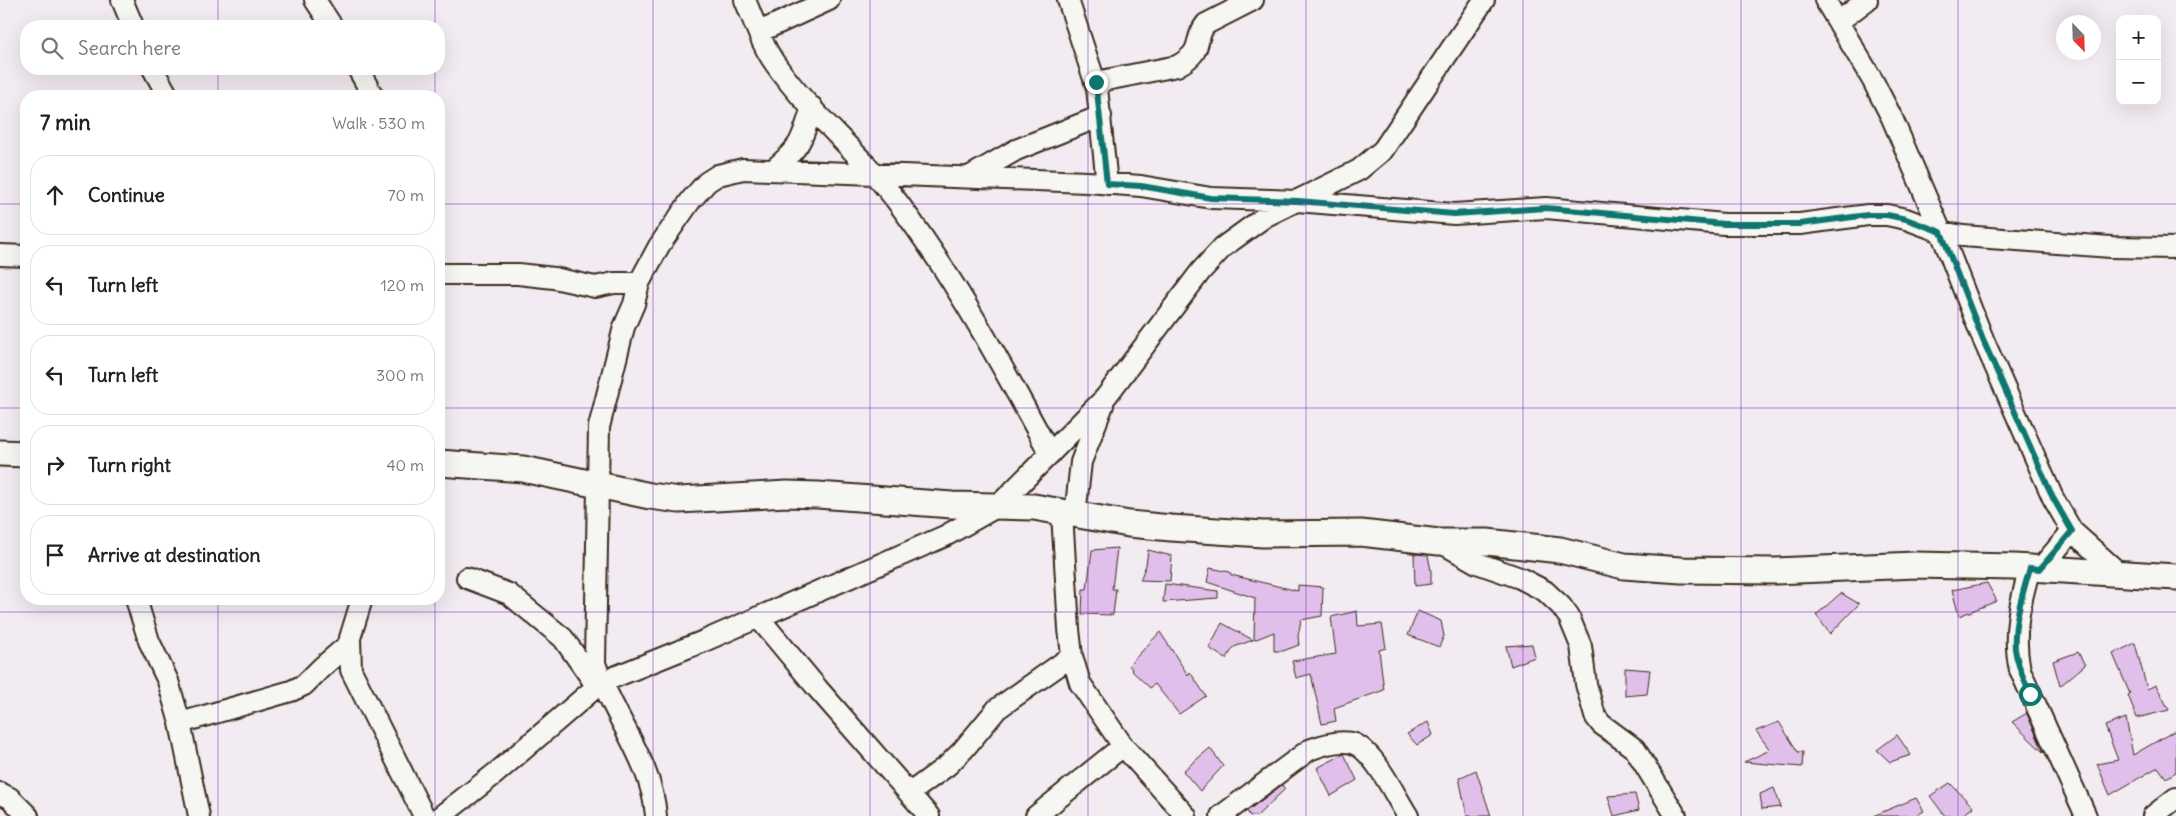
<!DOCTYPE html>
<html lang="en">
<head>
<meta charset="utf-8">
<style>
  body { margin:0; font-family:Delius,sans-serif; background:#f6f6f6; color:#222 }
  .controls { position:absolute; right:15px; top:15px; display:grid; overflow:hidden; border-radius:10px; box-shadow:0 5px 20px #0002 }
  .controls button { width:45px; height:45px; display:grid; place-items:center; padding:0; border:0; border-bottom:1px solid #e0e0e0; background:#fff; color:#222; font:25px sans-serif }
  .compass { position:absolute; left:2056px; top:15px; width:45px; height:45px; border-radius:50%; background:#fff; box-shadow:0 5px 20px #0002; rotate:157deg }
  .stop { position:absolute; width:15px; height:15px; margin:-11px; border:4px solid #0f766e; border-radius:50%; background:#fff }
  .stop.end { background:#0f766e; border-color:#fff; box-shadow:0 1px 5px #0008 }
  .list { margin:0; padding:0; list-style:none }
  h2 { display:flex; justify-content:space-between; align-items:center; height:65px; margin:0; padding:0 20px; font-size:21px }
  h2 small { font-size:16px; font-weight:400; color:#767676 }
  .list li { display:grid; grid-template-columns:32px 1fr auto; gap:15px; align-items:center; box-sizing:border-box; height:80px; margin:0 10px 10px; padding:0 10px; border:1px solid #e0e0e0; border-radius:20px }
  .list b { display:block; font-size:19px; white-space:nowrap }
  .list em { font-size:16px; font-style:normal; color:#767676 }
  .icon { flex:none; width:28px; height:28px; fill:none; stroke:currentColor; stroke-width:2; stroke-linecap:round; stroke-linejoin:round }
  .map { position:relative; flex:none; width:2176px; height:816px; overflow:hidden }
  .search { position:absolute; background:#fff; box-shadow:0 5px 20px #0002; left:20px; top:20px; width:425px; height:55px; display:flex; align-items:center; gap:12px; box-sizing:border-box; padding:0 18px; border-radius:20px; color:#767676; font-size:19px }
  .panel { position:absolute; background:#fff; box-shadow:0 5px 20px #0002; left:20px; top:90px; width:425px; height:515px; border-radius:20px }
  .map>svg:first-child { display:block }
</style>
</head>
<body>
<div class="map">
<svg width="2176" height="816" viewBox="0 0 2176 816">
  <rect width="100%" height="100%" fill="#f2ebf1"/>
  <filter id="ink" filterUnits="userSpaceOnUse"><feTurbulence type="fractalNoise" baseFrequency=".02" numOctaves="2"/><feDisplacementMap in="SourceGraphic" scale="10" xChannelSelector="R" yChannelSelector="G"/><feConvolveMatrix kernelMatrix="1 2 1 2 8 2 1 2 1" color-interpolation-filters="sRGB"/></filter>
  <g filter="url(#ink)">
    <path fill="#e1bfeb" stroke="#3b2a1e" d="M1117 548 1112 589H1116L1113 615 1082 614 1083 589H1087L1092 550Z
      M1148 550 1172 556 1170 581 1140 580 1146 565Z
      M1414 554 1428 555 1431 571V584L1415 586Z
      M1210 568 1230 572 1231 575 1298 591V585L1323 587 1322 616 1301 620 1298 636 1299 645 1283 651H1274V632L1254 640 1255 598 1207 582Z
      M1987 583 1997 601 1959 616 1952 590Z
      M1165 584 1218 591V598L1163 602Z
      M1841 593 1859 604 1830 634 1816 615Z
      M1357 611 1358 626 1382 624 1386 648 1379 650 1384 690 1334 708 1336 721 1322 724 1311 674 1296 678 1292 661 1336 654 1331 617Z
      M1418 611 1441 621 1444 636 1439 647 1408 635Z
      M1222 623 1253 640 1234 647 1226 659 1209 648Z
      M1160 632 1188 675 1190 672 1206 696 1179 714 1155 684 1150 688 1131 670 1132 669 1129 665Z
      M2135 643 2147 689 2156 685 2169 710 2137 718 2128 695 2130 694 2113 654Z
      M1532 644 1535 657 1511 666 1506 646Z
      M2078 652 2085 665 2060 686 2053 661Z
      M1625 668 1650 670 1647 694 1625 696Z
      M2027 713V714L2044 753 2012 722Z
      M2126 718 2133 755 2176 730V772L2166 778 2158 767 2110 795 2097 764 2118 760 2105 726Z
      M1428 722 1433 735 1417 745 1407 734Z
      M1779 722 1798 752H1803L1802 767 1744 762 1770 750 1756 731Z
      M1897 735 1911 755 1890 762 1877 750Z
      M1210 748 1223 766 1200 791 1183 771Z
      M1344 754 1357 780 1331 796 1317 768Z
      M1476 770 1491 816H1467L1459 778Z
      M1950 783 1973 807 1962 816H1945L1930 796Z
      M1282 785 1285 789 1257 816H1250L1247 811Z
      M1774 788 1781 807 1762 809 1760 794Z
      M1635 794 1639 810 1614 816 1608 796Z
      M1916 798 1924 811 1915 816H1873Z"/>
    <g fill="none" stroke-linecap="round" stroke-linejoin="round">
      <g stroke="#3b2a1e" stroke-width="24">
        <path id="minor" d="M122 0 133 26
          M315 0 332 26
          M745 0C754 21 762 46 776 65 812 116 862 154 899 204 957 282 1004 369 1050 454
          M1068 0 1097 88 1107 184
          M1825 0 1873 81 1892 118 1941 232 1983 339 2053 498 2072 531 2120 574
          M1838 22 1867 0
          M759 32 829 0
          M153 69 168 96
          M358 69 373 96
          M1096 82 1177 66C1206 50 1192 41 1206 24L1253 0
          M773 170C801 146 801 143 812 107
          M969 177 1016 150 1101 116
          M0 255 26 256
          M439 274H518L554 278 595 287 614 283H639
          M1062 513 1069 629 1072 656 1080 683 1123 746 1186 816
          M1075 515 1081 462 1103 405
          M1440 542 1477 563 1520 578 1545 591 1561 606 1569 617 1581 646 1586 684 1595 716 1601 724 1635 749 1676 816
          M2030 568C2020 603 2012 634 2020 670L2086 816
          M2040 569 2072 531
          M467 578 509 594 563 638 596 685
          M136 599 149 641 168 681 180 723 199 816
          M362 599 350 638 351 670 424 816
          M758 617 818 689 929 816
          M180 723 291 691 304 685 322 667 350 643
          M0 793 10 798 28 816
          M910 793 948 765 963 750 997 709 1072 656
          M441 816 496 773 602 682 704 641 945 536 998 506 1105 398 1201 271 1223 247 1266 216 1359 170 1383 150 1484 0
          M656 816C652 761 612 715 595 663L599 427 624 327 634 304 639 283 659 246 691 200 707 182 718 175 743 169 1087 182 1141 186 1211 198 1297 201 1454 214 1546 208 1724 224H1800L1868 215H1887L1906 219 1941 232 1963 236 2111 247 2176 248
          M1036 816 1123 746
          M1221 816 1309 750C1322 745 1341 739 1355 744 1376 754 1395 796 1408 816
          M2153 816 2176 798"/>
      </g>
      <g stroke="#3b2a1e" stroke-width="29">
        <path id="tertiary" d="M0 453 26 454
          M439 463 523 469 650 496 679 500 787 494 818 495 952 505 1034 507 1129 524 1171 528 1263 534 1361 533 1439 542H1487L1560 550 1624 566 1681 570 1775 571 1915 565 2014 567 2176 577"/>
      </g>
      <use href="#minor" stroke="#f6f6f2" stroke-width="20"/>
      <use href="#tertiary" stroke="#f6f6f2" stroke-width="25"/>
    </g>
  </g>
  <g fill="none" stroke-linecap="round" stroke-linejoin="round" filter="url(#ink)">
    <path stroke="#0f766e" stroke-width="6" d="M1096 82 1107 184 1141 186 1211 198 1298 201 1454 214 1546 208 1724 224H1800L1868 215H1887L1906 219 1941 232 1983 340 2053 498 2072 531 2040 569 2030 568C2023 592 2013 624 2015 649 2017 665 2024 679 2030 694"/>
  </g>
  <path fill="none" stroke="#7b2cbf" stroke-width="1" stroke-opacity="0.55" d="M218 0V26M435 0V26M653 0V816M870 0V816M1088 0V816M1306 0V816M1523 0V816M1741 0V816M1958 0V816M218 69V96M435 69V96M0 204H26M439 204H2176M0 408H26M439 408H2176M218 599V816M435 599V816M0 612H2176"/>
</svg>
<div class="controls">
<button>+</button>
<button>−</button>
</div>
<svg class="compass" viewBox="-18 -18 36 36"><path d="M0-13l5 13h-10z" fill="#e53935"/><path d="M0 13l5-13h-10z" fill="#767676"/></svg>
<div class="stop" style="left:2030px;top:694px"></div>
<div class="stop end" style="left:1096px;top:82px"></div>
<div class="search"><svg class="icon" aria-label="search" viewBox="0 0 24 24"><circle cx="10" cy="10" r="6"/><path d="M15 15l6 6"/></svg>Search here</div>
<section class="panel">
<h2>7 min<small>Walk · 530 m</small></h2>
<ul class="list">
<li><svg class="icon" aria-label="ahead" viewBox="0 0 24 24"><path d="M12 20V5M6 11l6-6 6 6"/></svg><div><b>Continue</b></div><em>70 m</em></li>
<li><svg class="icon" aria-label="left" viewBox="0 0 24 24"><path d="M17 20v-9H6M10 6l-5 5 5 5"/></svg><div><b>Turn left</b></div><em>120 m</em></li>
<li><svg class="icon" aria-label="left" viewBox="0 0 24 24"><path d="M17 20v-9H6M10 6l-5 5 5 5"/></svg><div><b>Turn left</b></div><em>300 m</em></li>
<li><svg class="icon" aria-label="right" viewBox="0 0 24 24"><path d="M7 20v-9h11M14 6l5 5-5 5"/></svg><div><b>Turn right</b></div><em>40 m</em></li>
<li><svg class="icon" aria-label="arrive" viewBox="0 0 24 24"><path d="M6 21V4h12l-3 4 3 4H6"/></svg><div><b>Arrive at destination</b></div></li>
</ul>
</section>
</div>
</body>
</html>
